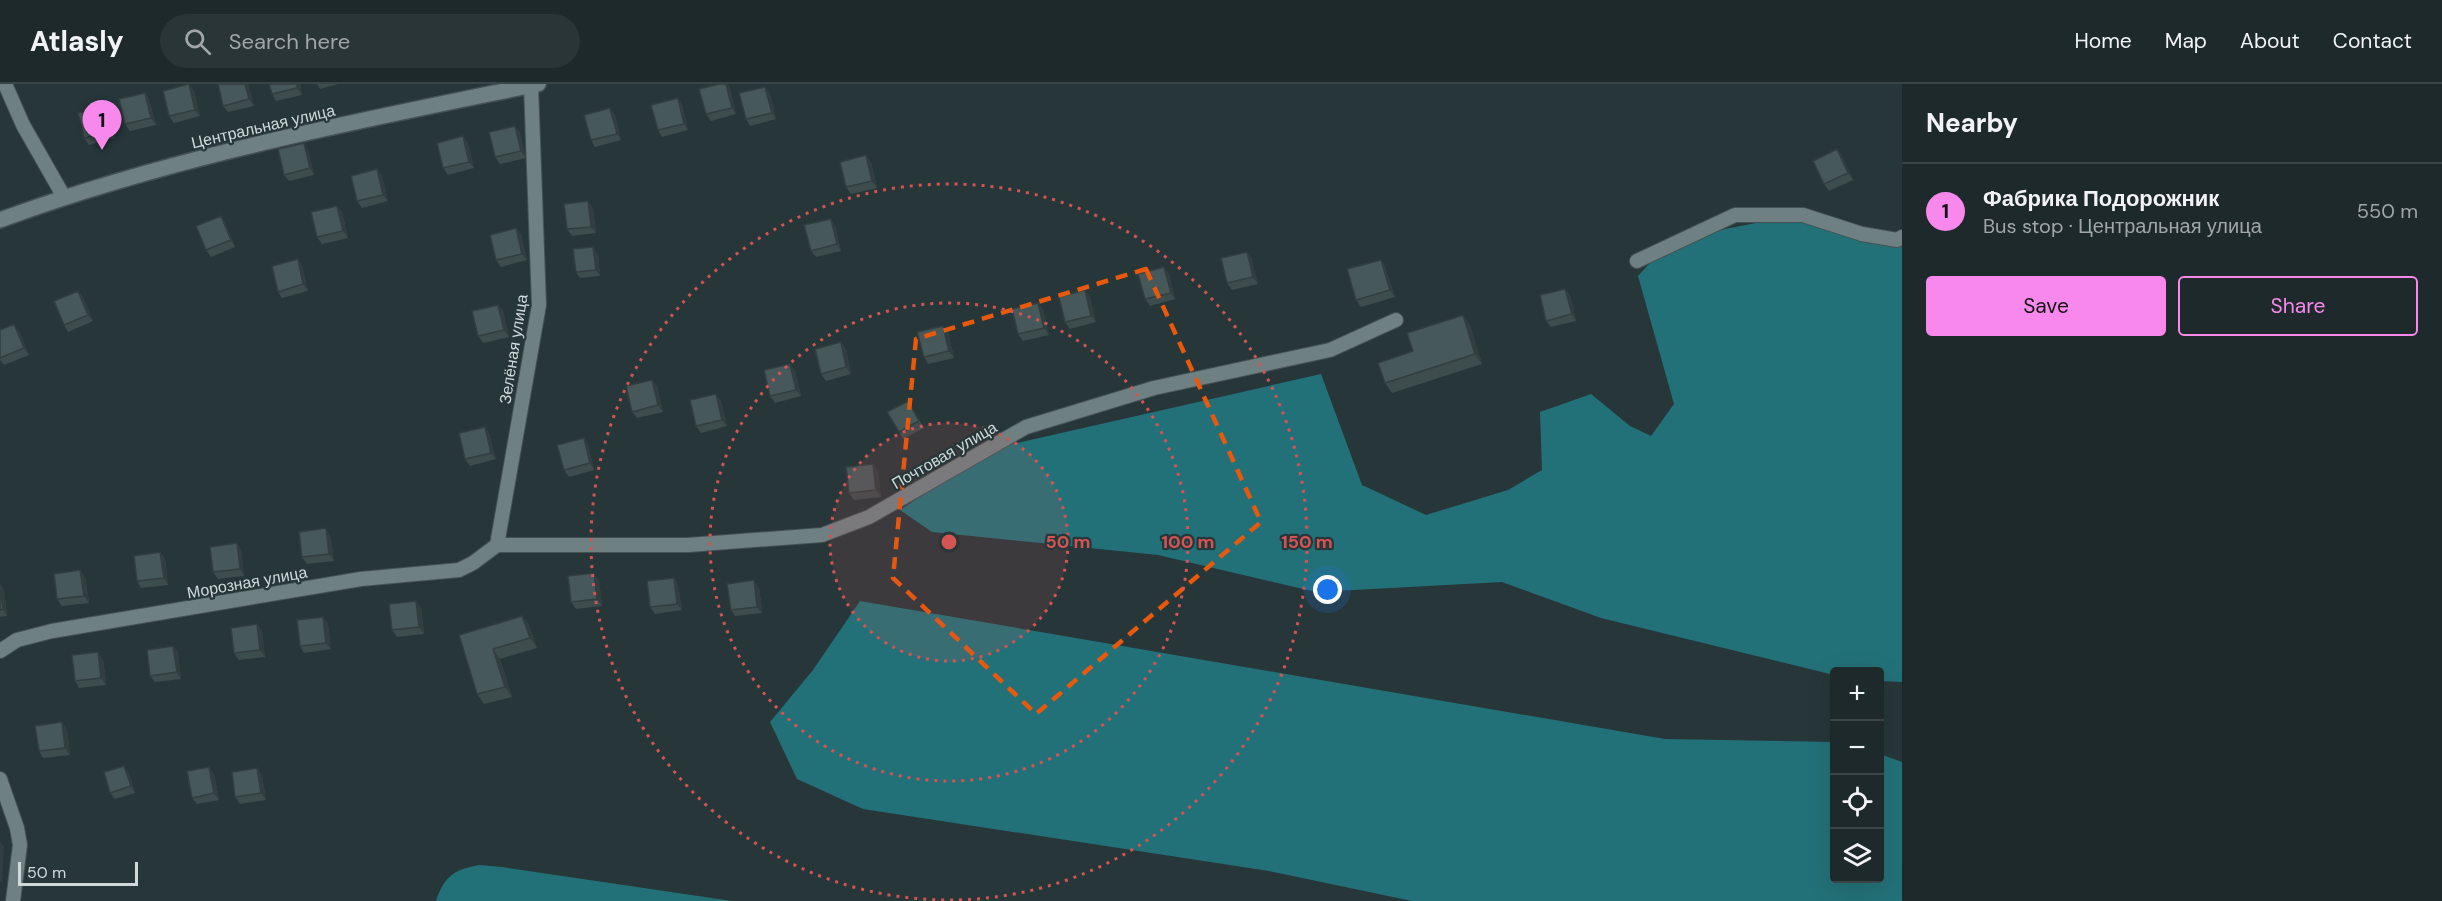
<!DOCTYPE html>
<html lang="en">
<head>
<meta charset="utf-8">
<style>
  body { margin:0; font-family:"DM Sans",sans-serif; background:#2a3537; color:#f1f3f6 }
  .controls { position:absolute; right:18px; bottom:18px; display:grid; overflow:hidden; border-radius:6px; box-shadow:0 6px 24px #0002 }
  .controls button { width:54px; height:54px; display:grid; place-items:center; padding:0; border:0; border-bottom:2px solid #3b4547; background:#1d292b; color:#f1f3f6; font:30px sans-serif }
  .scale { position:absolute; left:18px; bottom:15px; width:120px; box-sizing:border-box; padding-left:6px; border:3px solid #d0d9da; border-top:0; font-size:16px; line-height:21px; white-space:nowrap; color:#d0d9da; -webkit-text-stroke:4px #273739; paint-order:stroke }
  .you { position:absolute; left:1328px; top:506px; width:21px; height:21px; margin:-15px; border:4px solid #fff; border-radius:50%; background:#1a73e8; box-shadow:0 0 0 9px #1a73e833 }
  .badge { display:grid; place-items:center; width:39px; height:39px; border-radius:50%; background:#f888eb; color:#111; font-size:20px; font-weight:700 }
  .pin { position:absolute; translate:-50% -50px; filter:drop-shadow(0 2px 3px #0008) }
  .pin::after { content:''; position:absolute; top:32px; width:21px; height:18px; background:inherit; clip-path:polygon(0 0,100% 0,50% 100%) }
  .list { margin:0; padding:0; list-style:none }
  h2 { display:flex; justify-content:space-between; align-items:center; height:78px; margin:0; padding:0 24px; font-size:26px }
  h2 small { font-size:20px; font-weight:400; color:#a0a6a9 }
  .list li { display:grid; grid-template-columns:39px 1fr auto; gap:18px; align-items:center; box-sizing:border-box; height:96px; padding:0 24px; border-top:2px solid #3b4547 }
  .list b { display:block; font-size:22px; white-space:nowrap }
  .list p { margin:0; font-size:20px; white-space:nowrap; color:#a0a6a9 }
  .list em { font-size:20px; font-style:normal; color:#a0a6a9 }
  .actions { display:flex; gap:12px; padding:18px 24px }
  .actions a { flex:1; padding:14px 0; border:2px solid #f888eb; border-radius:6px; text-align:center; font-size:21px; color:#f888eb }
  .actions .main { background:#f888eb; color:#111 }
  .icon { flex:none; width:33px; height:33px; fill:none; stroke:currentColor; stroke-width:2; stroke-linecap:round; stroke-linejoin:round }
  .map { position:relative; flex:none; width:1902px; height:817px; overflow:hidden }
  header { display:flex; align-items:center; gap:36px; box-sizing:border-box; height:84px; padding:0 30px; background:#1d292b; border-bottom:2px solid #3b4547 }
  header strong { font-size:28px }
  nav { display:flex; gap:33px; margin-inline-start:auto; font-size:21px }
  .search { width:420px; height:54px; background:#2a3537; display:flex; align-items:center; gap:15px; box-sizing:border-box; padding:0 21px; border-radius:33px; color:#a0a6a9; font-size:22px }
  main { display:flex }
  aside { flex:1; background:#1d292b }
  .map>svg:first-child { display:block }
</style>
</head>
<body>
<header>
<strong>Atlasly</strong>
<div class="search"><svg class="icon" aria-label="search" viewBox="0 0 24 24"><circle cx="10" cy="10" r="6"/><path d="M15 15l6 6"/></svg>Search here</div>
<nav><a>Home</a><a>Map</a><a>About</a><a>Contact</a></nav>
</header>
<main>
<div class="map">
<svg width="1902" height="817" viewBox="0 0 1902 817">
  <rect width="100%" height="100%" fill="#273739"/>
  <path fill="#237178" d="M1815 128 1882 157 1902 148V598L1880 597V588H1834V591L1601 534 1502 498 1316 508 1158 471 932 448 900 426 991 365 1321 290 1362 401 1426 431 1508 406 1542 386 1540 328 1591 310 1630 342 1651 352 1674 320 1638 192 1672 155Z
    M860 517 1665 655 1834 658V794H1880V670L1902 678V817H1412L1269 787 863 725 797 695 770 638 813 586Z
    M479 781 502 783 732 817H436C445 791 454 786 479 781Z"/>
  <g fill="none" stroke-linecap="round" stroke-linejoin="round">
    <g stroke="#455254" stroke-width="16">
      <path id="minor" d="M5 0 23 41 64 113
        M1637 177 1735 131H1803L1862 150 1897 156 1902 153
        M497 461H688L822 451 869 433 1026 343 1154 304 1330 266 1396 236
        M497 461 539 221 531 2
        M0 567 17 556 52 547 361 495 459 486 473 479 497 461
        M0 695 17 744 20 761 13 817"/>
    </g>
    <g stroke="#455254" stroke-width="18">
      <path id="tertiary" d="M0 136C174 72 358 37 538 0"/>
    </g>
    <use href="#minor" stroke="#6e8082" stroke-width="14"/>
    <use href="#tertiary" stroke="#6e8082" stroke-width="15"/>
  </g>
  <path fill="#3d4c4d" d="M189 0 194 7 200 32 174 39 169 32Z
    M248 0 254 22 228 28 223 22Z
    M269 0H300L302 11 276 17 272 10Z
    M317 0H338L320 5Z
    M719 0H727L730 5 736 30 711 37 706 30Z
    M765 3 770 10 776 35 750 42 746 35Z
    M145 9 149 15 156 41 130 47 125 40Z
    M678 14 682 21 688 46 662 53 658 46Z
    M610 24 615 31 621 56 595 63 591 56Z
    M109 29 115 54 89 61 84 54Z
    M515 42 520 49 526 74 500 80 495 73Z
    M468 59 474 84 448 91 443 84Z
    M1837 65 1842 72 1853 96 1829 107 1824 100Z
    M308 66 314 91 289 97 284 91Z
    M871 78 877 104 851 110 846 103Z
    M377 85 382 92 388 117 362 124 357 117Z
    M337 122 342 128 348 154 322 160 317 153Z
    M593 124 596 149 572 152 567 145Z
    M221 132 225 139 235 163 211 173 206 166Z
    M831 135 835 142 841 167 816 173 811 167Z
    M516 144 521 151 527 176 501 183 496 176Z
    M598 170 600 192 580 194 576 188Z
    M1251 174 1258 200 1232 206 1227 199Z
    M298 175 302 182 308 207 282 214 278 208Z
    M1381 176 1385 183 1395 213 1361 223 1356 216Z
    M1164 183 1169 190 1175 215 1150 222 1145 215Z
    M1565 205 1570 211 1576 237 1551 243 1546 237Z
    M78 207 83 213 93 237 68 248 64 241Z
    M1090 213 1096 238 1070 245 1065 238Z
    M498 221 503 227 509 253 483 259 478 252Z
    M1043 225 1049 251 1023 257 1018 250Z
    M1463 231 1470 241 1482 280 1392 309 1385 299 1413 267Z
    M0 246 19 247 29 271 4 281 0 276Z
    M948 248 954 274 928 280 924 273Z
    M841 258 846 265 851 290 826 297 821 290Z
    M795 287 801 312 775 319 770 312Z
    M657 302 663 328 637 334 632 328Z
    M721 317 727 342 701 349 696 342Z
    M908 317 924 344 903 355 899 348Z
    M485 343 489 350 496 375 470 382 465 375Z
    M584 354 588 361 594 386 569 393 564 386Z
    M873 380 878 387 881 413 854 416 849 409Z
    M330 451 334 477 307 480 302 473Z
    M237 459 241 466 244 492 218 495 213 488Z
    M160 468 165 475 168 501 141 504 137 497Z
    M85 493 89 519 62 522 57 515Z
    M674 494 678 501 682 526 655 530 650 523Z
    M599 496 602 522 576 525 571 518Z
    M0 500 4 506 7 532 0 533Z
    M759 503 762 529 735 532 731 526Z
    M421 524 424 550 397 553 392 546Z
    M522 532 529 541 537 564 500 575 512 613 484 620 477 610 459 551Z
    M323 533 328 540 331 565 304 569 300 562Z
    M257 540 262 547 265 573 239 576 234 569Z
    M173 562 178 569 181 595 155 598 150 592Z
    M103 575 106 601 79 604 75 597Z
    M67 645 70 671 43 674 39 667Z
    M257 684 262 691 266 716 240 720 235 713Z
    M129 689 135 709 115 715 110 709Z
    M214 690 219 716 197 720 192 714Z"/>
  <path fill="#323e3f" d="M189 0 194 7 200 32 195 26Z
    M245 0H248L254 22 249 15Z
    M297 0H300L302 11 297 4Z
    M726 0 730 5 736 30 732 24Z
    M765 3 770 10 776 35 772 29Z
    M145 9 149 15 156 41 151 34Z
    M678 14 682 21 688 46 684 40Z
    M104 22 109 29 115 54 110 48Z
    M610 24 615 31 621 56 617 50Z
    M515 42 520 49 526 74 521 67Z
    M463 52 468 59 474 84 469 78Z
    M304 59 308 66 314 91 310 84Z
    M1837 65 1842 72 1853 96 1848 89Z
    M866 71 871 78 877 104 872 97Z
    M377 85 382 92 388 117 383 111Z
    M588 117 593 124 596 149 591 143Z
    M337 122 342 128 348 154 343 147Z
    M221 132 225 139 235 163 231 156Z
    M831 135 835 142 841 167 837 160Z
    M516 144 521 151 527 176 522 170Z
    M593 163 598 170 600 192 596 186Z
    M1247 168 1251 174 1258 200 1253 193Z
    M298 175 302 182 308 207 303 200Z
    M1381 176 1385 183 1395 213 1390 206Z
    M1164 183 1169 190 1175 215 1171 209Z
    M1565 205 1570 211 1576 237 1572 230Z
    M1085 206 1090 213 1096 238 1091 232Z
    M78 207 83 213 93 237 88 231Z
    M1038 219 1043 225 1049 251 1044 244Z
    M498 221 503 227 509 253 504 246Z
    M1463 231 1470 241 1482 280 1475 270Z
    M14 240 19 247 29 271 24 264Z
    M943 242 948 248 954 274 949 267Z
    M841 258 846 265 851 290 846 283Z
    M790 280 795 287 801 312 796 306Z
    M652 296 657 302 663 328 658 321Z
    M716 310 721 317 727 342 722 336Z
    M485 343 489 350 496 375 491 369Z
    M584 354 588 361 594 386 590 379Z
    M873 380 878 387 881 413 876 406Z
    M326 444 330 451 334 477 329 470Z
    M237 459 241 466 244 492 240 485Z
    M160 468 165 475 168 501 164 494Z
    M80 486 85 493 89 519 84 512Z
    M594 489 599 496 602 522 597 515Z
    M674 494 678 501 682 526 677 520Z
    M754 496 759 503 762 529 757 523Z
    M0 500 4 506 7 532 3 525Z
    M416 517 421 524 424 550 419 543Z
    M522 532 529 541 537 564 530 554Z
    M323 533 328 540 331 565 326 559Z
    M257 540 262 547 265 573 260 566Z
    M173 562 178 569 181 595 177 588Z
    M493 565 500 575 512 613 505 603Z
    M98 568 103 575 106 601 101 594Z
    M62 638 67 645 70 671 65 664Z
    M124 682 129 689 135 709 131 702Z
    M209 683 214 690 219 716 214 709Z
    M257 684 262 691 266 716 261 709Z
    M0 758 4 763 2 799 0 797Z"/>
  <path fill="#47585a" stroke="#323e3f" stroke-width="1.5" d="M189 0 195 26 169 32 163 7Z
    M218 0H245L249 15 223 22Z
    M269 0H297V4L272 10Z
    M719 0H726L732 24 706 30 699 5Z
    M765 3 772 29 746 35 739 9Z
    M145 9 151 34 125 40 119 15Z
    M678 14 684 40 658 46 651 21Z
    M104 22 110 48 84 54 78 29Z
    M610 24 617 50 591 56 584 31Z
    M515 42 521 67 495 73 489 48Z
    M463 52 469 78 443 84 437 59Z
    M304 59 310 84 284 91 278 65Z
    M1837 65 1848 89 1824 100 1813 77Z
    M866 71 872 97 846 103 840 78Z
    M377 85 383 111 357 117 351 92Z
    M588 117 591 143 567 145 564 120Z
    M337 122 343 147 317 153 311 128Z
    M221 132 231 156 206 166 196 142Z
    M831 135 837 160 811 167 804 141Z
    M516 144 522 170 496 176 490 151Z
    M593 163 596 186 576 188 573 165Z
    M1247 168 1253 193 1227 199 1221 174Z
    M298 175 303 200 278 208 272 182Z
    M1381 176 1390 206 1356 216 1347 185Z
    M1164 183 1171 209 1145 215 1138 190Z
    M1565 205 1572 230 1546 237 1540 211Z
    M1085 206 1091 232 1065 238 1059 213Z
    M78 207 88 231 64 241 54 217Z
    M1038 219 1044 244 1018 250 1012 225Z
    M498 221 504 246 478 252 472 227Z
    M1463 231 1475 270 1385 299 1378 279 1413 267 1407 249Z
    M14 240 24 264 0 274V246Z
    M943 242 949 267 924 273 917 248Z
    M841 258 846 283 821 290 815 265Z
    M790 280 796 306 770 312 764 286Z
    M652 296 658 321 632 328 626 302Z
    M716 310 722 336 696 342 690 316Z
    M908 317 919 337 899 348 887 328Z
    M485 343 491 369 465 375 459 349Z
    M584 354 590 379 564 386 557 361Z
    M873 380 876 406 849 409 846 383Z
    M326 444 329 470 302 473 299 448Z
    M237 459 240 485 213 488 210 463Z
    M160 468 164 494 137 497 134 472Z
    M80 486 84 512 57 515 54 490Z
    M594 489 597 515 571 518 568 492Z
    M674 494 677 520 650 523 647 497Z
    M754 496 757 523 731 526 727 500Z
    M0 504 3 525 0 526Z
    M416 517 419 543 392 546 389 520Z
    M522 532 530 554 493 565 505 603 477 610 459 551Z
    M323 533 326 559 300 562 297 536Z
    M257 540 260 566 234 569 231 544Z
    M173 562 177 588 150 592 147 566Z
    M98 568 101 594 75 597 72 571Z
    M62 638 65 664 39 667 35 642Z
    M124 682 131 702 110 709 104 688Z
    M209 683 214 709 192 714 187 687Z
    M257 684 261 709 235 713 232 688Z"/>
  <path fill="none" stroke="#e8590c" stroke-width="4.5" stroke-dasharray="12 8" stroke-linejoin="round" d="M1146 185 1261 438 1036 630 893 494 916 255Z"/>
  <circle cx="949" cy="458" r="119" fill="#d45454" fill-opacity=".12"/>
  <g fill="none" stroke="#d45454" stroke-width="3" stroke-dasharray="3 6">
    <circle cx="949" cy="458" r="119"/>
    <circle cx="949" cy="458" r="239"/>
    <circle cx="949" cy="458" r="358"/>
  </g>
  <g text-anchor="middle" stroke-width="4.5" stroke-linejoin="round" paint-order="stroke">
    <g font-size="16" fill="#d0d9da" stroke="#273739">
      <text transform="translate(263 42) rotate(-13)" y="6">Центральная улица</text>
      <text transform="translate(513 265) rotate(-81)" y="6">Зелёная улица</text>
      <text transform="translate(944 371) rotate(-30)" y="6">Почтовая улица</text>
      <text transform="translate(247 498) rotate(-10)" y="6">Морозная улица</text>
    </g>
  </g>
  <circle cx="949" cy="458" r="9" fill="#d45454" stroke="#273739" stroke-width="3"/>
  <g font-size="18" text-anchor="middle" font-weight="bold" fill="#d45454" stroke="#273739" stroke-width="4.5" stroke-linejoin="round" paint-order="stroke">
    <text x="1068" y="464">50 m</text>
    <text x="1188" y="464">100 m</text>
    <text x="1307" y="464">150 m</text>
  </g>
</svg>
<div class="controls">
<button>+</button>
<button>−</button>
<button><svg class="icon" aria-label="locate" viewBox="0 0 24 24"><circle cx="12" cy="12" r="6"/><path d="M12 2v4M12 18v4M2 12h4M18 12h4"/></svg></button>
<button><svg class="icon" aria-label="layers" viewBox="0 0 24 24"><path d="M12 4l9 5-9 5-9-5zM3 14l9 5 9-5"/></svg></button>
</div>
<div class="scale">50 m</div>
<div class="you"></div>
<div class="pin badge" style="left:102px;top:66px">1</div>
</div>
<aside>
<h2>Nearby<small></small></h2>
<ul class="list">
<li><span class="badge">1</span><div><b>Фабрика Подорожник</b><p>Bus stop · Центральная улица</p></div><em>550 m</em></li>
</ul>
<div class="actions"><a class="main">Save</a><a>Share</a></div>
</aside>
</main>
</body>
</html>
